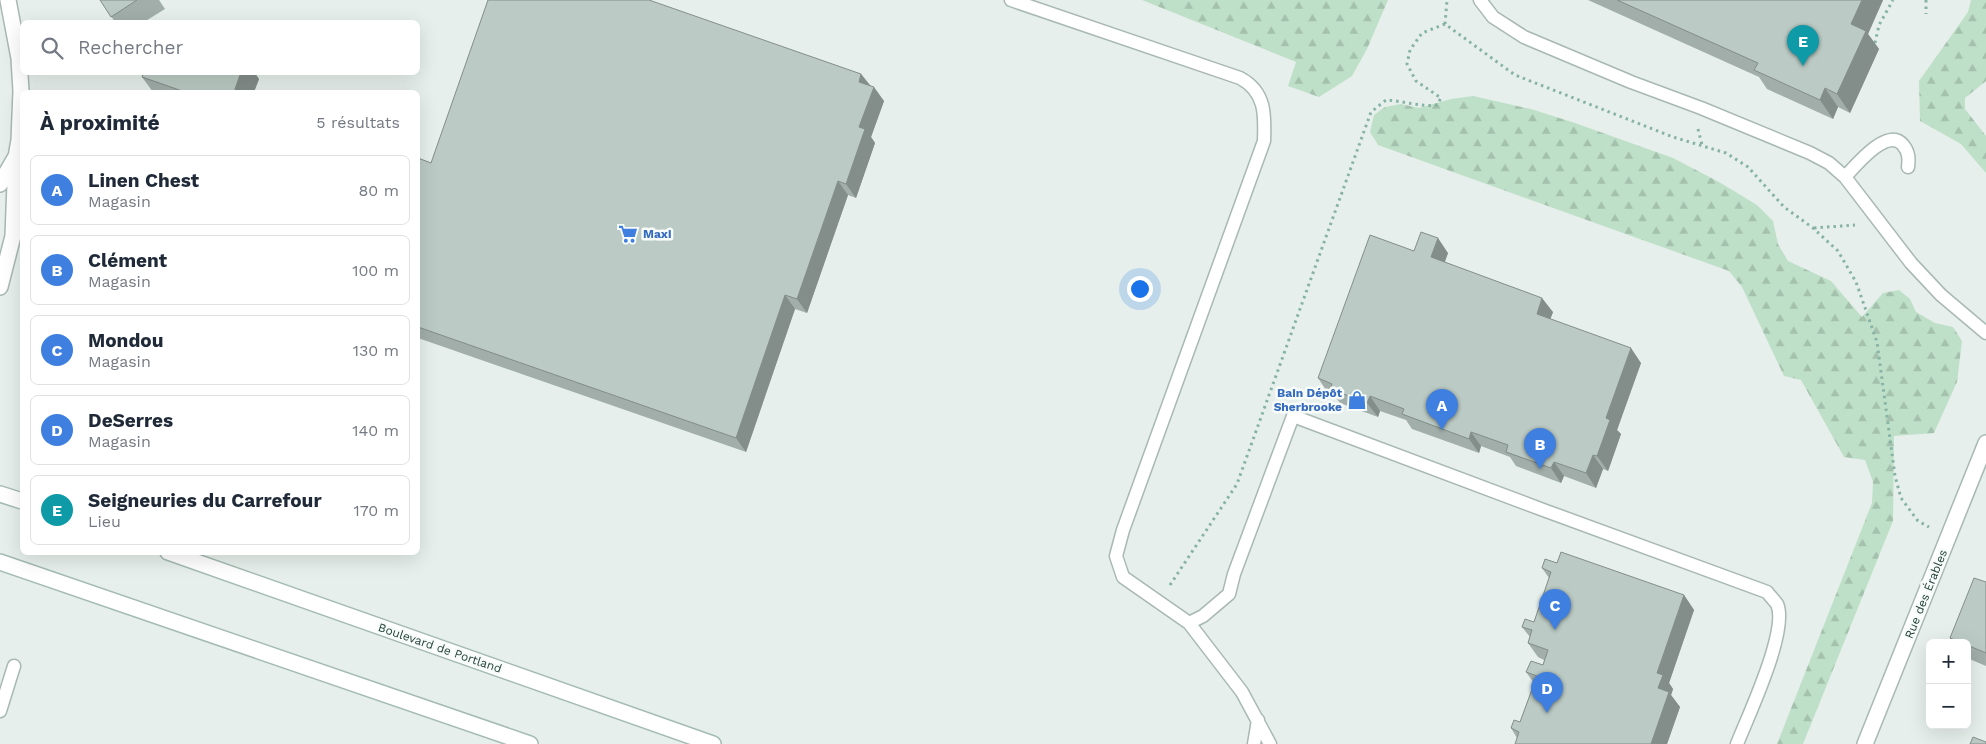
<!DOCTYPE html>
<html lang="fr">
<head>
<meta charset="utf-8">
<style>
  body { margin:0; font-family:"Work Sans",sans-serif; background:#f6f6f7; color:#1f2937 }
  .controls { position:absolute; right:15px; bottom:15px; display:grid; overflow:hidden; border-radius:8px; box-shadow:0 5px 20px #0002 }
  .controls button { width:45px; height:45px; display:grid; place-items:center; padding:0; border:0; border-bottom:1px solid #e0e1e3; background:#fff; color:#1f2937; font:25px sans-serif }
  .you { position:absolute; left:1139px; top:288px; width:18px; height:18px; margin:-12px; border:4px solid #fff; border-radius:50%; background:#1a73e8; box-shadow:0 0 0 8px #1a73e833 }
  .badge { display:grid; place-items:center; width:32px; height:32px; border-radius:50%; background:#ea580c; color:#fff; font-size:16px; font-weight:700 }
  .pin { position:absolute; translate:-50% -41px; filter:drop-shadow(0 1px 2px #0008) }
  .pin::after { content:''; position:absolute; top:26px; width:18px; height:15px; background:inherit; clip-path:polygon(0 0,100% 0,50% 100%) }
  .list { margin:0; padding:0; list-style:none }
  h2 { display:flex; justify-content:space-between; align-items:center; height:65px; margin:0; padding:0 20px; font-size:21px }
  h2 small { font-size:16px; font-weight:400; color:#747a83 }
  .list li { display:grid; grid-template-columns:32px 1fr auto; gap:15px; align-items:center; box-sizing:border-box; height:70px; margin:0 10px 10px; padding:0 10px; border:1px solid #e0e1e3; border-radius:8px }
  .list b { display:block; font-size:19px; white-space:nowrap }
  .list p { margin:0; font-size:16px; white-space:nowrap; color:#747a83 }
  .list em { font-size:16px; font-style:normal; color:#747a83 }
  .icon { flex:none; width:28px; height:28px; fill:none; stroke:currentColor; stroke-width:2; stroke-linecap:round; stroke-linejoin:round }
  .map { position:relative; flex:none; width:1986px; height:744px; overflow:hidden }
  .search { position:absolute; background:#fff; box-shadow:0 5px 20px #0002; left:20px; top:20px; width:400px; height:55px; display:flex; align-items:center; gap:12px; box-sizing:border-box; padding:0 18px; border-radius:8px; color:#747a83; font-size:19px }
  .panel { position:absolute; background:#fff; box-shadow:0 5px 20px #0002; left:20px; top:90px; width:400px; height:465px; border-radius:8px }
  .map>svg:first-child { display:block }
</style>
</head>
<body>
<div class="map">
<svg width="1986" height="744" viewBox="0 0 1986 744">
  <defs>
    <pattern id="forest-firs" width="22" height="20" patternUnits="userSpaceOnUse" patternTransform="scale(1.25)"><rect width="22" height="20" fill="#bfe0c8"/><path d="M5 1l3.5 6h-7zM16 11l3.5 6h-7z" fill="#a4c1ad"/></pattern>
  </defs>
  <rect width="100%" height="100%" fill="#e6efeb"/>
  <path fill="url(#forest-firs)" d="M1142 0H1388L1367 49 1352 76 1319 97 1288 86 1296 62Z
    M1971 0H1986V81L1965 98V109L1986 136V173L1961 144 1920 121 1919 81 1968 12Z
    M1473 96 1531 109 1575 123 1673 158 1719 182 1757 205 1773 221 1778 244 1788 261 1831 281 1862 317 1883 293 1899 290 1910 299 1916 312 1935 323 1953 327 1962 341 1957 382 1934 433 1894 436 1893 521 1803 744H1777L1872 503 1873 482 1865 460 1844 457 1801 380 1784 376 1742 287 1729 271 1378 145 1370 132 1374 115 1385 107 1401 104 1419 108 1451 99Z"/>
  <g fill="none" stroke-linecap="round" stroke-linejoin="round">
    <g stroke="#a8b8b2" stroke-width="15">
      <path id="lane" d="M1011 0 1240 78C1266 92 1265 115 1264 141L1123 530 1116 556 1123 577 1189 623 1242 692 1270 744
        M1480 0 1493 17 1524 37 1631 82 1701 108 1810 153 1829 163 1845 177 1911 263 1941 295 1986 333
        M1845 177C1856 165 1888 126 1903 145 1909 152 1909 159 1908 167
        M1189 623 1203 616 1229 594 1234 574 1293 416 1546 511 1767 592C1770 596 1774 600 1777 604 1789 630 1748 716 1737 744
        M0 711 14 666
        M1254 744 1258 720"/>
    </g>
    <g stroke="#a8b8b2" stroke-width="18">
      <path id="street" d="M0 184 15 158
        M0 287 13 236 16 157 19 140 21 91 19 58 8 0
        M1865 744 1986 443"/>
    </g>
    <g stroke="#a4bbb3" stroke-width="18">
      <path id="secondary" d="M0 494 22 501
        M168 552 713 744
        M0 562 530 744"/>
    </g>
    <path stroke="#86b3a5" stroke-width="3" stroke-dasharray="2.5 4" stroke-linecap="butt" d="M1926 0V14
      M1445 24 1447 0
      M1875 43 1879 25 1893 0
      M1698 129 1702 145
      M1814 228 1855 225
      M1170 585 1237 484 1371 112 1386 100C1403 101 1421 107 1437 105L1441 98 1416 81 1407 64 1410 50 1422 33 1445 24 1515 75 1673 137 1726 153 1748 167 1784 207 1813 228 1838 251 1856 282 1877 342 1895 476 1901 498 1918 521 1929 527"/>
    <use href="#lane" stroke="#fff" stroke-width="12"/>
    <use href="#street" stroke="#fff" stroke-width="15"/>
    <use href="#secondary" stroke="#fff" stroke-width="15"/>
  </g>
  <path fill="#a1aea9" d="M100 0H159L165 9 144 22H115Z
    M1588 0H1883L1868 34 1879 49 1850 113 1838 107 1833 119 1767 89 1759 77Z
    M144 72H254L259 79 254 92H153L142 77Z
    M861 74 870 85 884 101 871 137 875 143 856 198 848 195 807 313 795 309 746 452 418 338V158L431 163Z
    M1414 251 1448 253 1445 262 1553 312 1550 319 1641 363 1617 430 1621 434 1608 471 1603 469 1596 488 1564 476 1561 483 1516 466 1510 457 1481 446 1479 453 1412 429 1406 420 1380 411 1378 417 1340 403 1334 395 1328 393 1318 378Z
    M1557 563 1684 595 1694 610 1669 683 1673 689 1671 695 1680 707 1667 744H1515L1517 738 1511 728 1520 722 1534 683 1526 672 1543 665 1544 660 1538 657 1528 643 1530 637 1522 627 1534 622 1549 578 1542 568Z
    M1986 582V666L1967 658V643H1953L1950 638Z"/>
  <path fill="#838d89" d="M1862 0H1883L1868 34 1879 49 1850 113 1837 94 1851 24Z
    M241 72H254L259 79 254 92H234Z
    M861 74 872 88 859 82Z
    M874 87 884 101 871 137 875 143 856 198 846 184 859 127Z
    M1825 88 1838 107 1833 119 1820 100Z
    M838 181 848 195 807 313 797 299Z
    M1438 238 1448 253 1441 271 1431 257Z
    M785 295 795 309 746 452 736 438Z
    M1542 298 1553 312 1547 328 1537 314Z
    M1631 348 1641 363 1617 430 1621 434 1608 471 1597 456 1606 418Z
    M1370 396 1380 411 1378 417 1367 403Z
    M1471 432 1481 446 1479 453 1469 439Z
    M1593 455 1603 469 1596 488 1586 473Z
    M1554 462 1564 476 1561 483 1551 468Z
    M1684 595 1694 610 1669 683 1673 689 1671 695 1680 707 1667 744H1651L1658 688 1657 673Z"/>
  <path fill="#bbcac4" stroke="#838d89" d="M100 0H137L111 17Z
    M488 0H649L861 74 859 82 874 87 859 127 865 129 846 184 838 181 797 299 785 295 736 438 418 327V158L431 163Z
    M1617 0H1862L1851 24 1866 31 1837 94 1825 88 1820 100 1754 70 1758 63Z
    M144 72H241L234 92H185L142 77Z
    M1421 232 1438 238 1431 257 1542 298 1537 314 1631 348 1606 418 1610 420 1597 456 1593 455 1586 473 1554 462 1551 468 1506 452 1508 445 1471 432 1469 439 1402 414 1404 409 1370 396 1367 403 1330 389 1332 384 1318 378 1370 235 1414 251Z
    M1561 552 1684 595 1657 673 1663 675 1658 688 1669 692 1651 744H1515L1519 732 1511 728 1514 720 1520 722 1537 676 1526 672 1531 661 1543 665 1548 650 1528 643 1532 630 1522 627 1525 619 1534 622 1551 572 1542 568 1545 559 1557 563Z
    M1974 578 1986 582V653L1967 645V643H1962L1950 638Z
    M1973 737 1986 742V744H1970Z"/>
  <defs>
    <g id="supermarket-bare" transform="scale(1.5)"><path d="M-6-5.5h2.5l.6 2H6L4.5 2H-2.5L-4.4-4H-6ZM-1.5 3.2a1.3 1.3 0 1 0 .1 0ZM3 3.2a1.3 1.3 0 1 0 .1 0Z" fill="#3f7fe0" stroke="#f7fbf9" stroke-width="2.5" paint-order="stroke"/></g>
    <g id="shop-bare" transform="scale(1.5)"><path d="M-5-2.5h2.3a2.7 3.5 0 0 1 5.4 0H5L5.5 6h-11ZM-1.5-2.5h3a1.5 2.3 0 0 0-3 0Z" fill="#3f7fe0" stroke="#f7fbf9" stroke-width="2.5" paint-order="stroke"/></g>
  </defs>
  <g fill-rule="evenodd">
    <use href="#supermarket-bare" x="628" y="234"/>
    <use href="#shop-bare" x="1357" y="400"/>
  </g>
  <g text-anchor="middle" stroke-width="5" stroke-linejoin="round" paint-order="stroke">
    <g font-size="12" font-weight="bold" fill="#366cbe" stroke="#f7fbf9" text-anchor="start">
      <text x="643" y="238">Maxi</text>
      <text x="1342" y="397" text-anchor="end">Bain Dépôt<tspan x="1342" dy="14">Sherbrooke</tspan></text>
    </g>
    <g font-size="12" fill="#24423a" stroke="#f7fbf9">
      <text transform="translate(1926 594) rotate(-68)" y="4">Rue des Érables</text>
      <text transform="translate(440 648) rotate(19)" y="4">Boulevard de Portland</text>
    </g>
  </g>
</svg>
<div class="controls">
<button>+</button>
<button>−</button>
</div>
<div class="you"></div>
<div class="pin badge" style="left:1442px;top:430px;background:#3f7fe0">A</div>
<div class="pin badge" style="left:1540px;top:469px;background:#3f7fe0">B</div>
<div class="pin badge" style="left:1555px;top:630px;background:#3f7fe0">C</div>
<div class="pin badge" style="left:1547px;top:713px;background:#3f7fe0">D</div>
<div class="pin badge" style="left:1803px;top:66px;background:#0f9aa8">E</div>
<div class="search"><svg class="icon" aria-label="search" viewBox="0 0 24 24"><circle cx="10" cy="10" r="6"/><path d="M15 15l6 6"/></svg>Rechercher</div>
<section class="panel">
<h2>À proximité<small>5 résultats</small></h2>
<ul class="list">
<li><span class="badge" style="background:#3f7fe0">A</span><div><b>Linen Chest</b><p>Magasin</p></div><em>80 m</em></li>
<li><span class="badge" style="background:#3f7fe0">B</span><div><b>Clément</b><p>Magasin</p></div><em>100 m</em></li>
<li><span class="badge" style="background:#3f7fe0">C</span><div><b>Mondou</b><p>Magasin</p></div><em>130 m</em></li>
<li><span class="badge" style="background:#3f7fe0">D</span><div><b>DeSerres</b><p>Magasin</p></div><em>140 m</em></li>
<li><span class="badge" style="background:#0f9aa8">E</span><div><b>Seigneuries du Carrefour</b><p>Lieu</p></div><em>170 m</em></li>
</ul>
</section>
</div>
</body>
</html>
